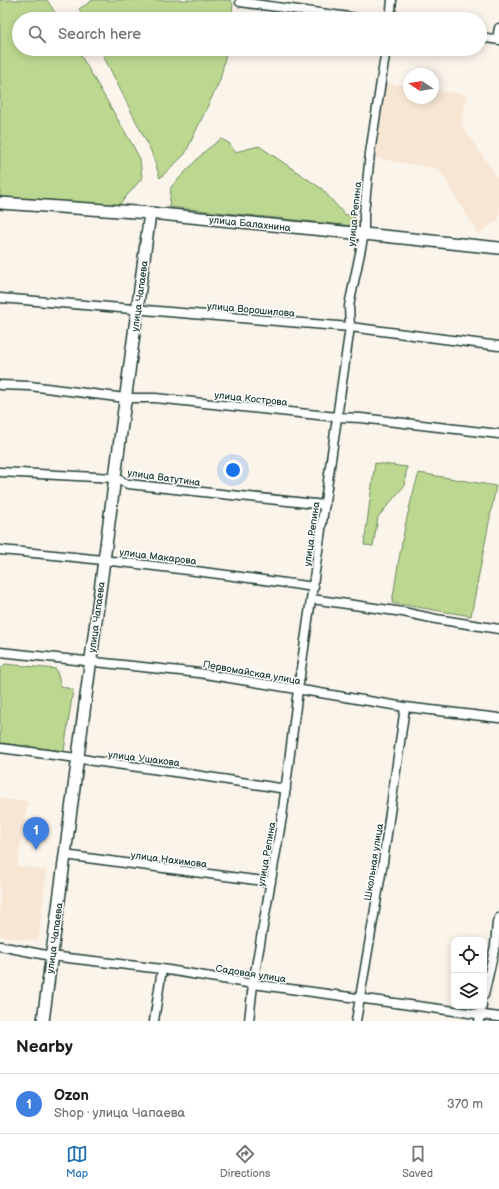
<!DOCTYPE html>
<html lang="en">
<head>
<meta charset="utf-8">
<style>
  body { margin:0; font-family:"Balsamiq Sans",sans-serif; background:#f2f2f2; color:#202124 }
  .controls { position:absolute; right:12px; bottom:12px; display:grid; overflow:hidden; border-radius:8px; box-shadow:0 2px 10px #0003 }
  .controls button { width:36px; height:36px; display:grid; place-items:center; padding:0; border:0; border-bottom:1px solid #e0e0e0; background:#fff; color:#202124; font:20px sans-serif }
  .compass { position:absolute; left:403px; top:68px; width:36px; height:36px; border-radius:50%; background:#fff; box-shadow:0 2px 10px #0003; rotate:282deg }
  .you { position:absolute; left:233px; top:470px; width:14px; height:14px; margin:-10px; border:3px solid #fff; border-radius:50%; background:#1a73e8; box-shadow:0 0 0 6px #1a73e833 }
  .badge { display:grid; place-items:center; width:26px; height:26px; border-radius:50%; background:#1f6fb2; color:#fff; font-size:13px; font-weight:700 }
  .pin { position:absolute; translate:-50% -33px; filter:drop-shadow(0 1px 2px #0008) }
  .pin::after { content:''; position:absolute; top:21px; width:14px; height:12px; background:inherit; clip-path:polygon(0 0,100% 0,50% 100%) }
  .list { margin:0; padding:0; list-style:none }
  h2 { display:flex; justify-content:space-between; align-items:center; height:52px; margin:0; padding:0 16px; font-size:17px }
  h2 small { font-size:13px; font-weight:400; color:#757577 }
  .list li { display:grid; grid-template-columns:26px 1fr auto; gap:12px; align-items:center; box-sizing:border-box; height:60px; padding:0 16px; border-top:1px solid #e0e0e0 }
  .list b { display:block; font-size:15px; white-space:nowrap }
  .list p { margin:0; font-size:13px; white-space:nowrap; color:#757577 }
  .list em { font-size:13px; font-style:normal; color:#757577 }
  .icon { flex:none; width:22px; height:22px; fill:none; stroke:currentColor; stroke-width:2; stroke-linecap:round; stroke-linejoin:round }
  .map { position:relative; flex:none; width:499px; height:1021px; overflow:hidden }
  .search { position:absolute; background:#fff; box-shadow:0 2px 10px #0003; left:12px; right:12px; top:12px; height:44px; display:flex; align-items:center; gap:10px; box-sizing:border-box; padding:0 14px; border-radius:22px; color:#757577; font-size:15px }
  .sheet { height:112px; background:#fff }
  nav { display:flex; justify-content:space-around; align-items:center; box-sizing:border-box; height:56px; border-top:1px solid #e0e0e0; background:#fff; font-size:11px; color:#757577 }
  nav a { display:grid; justify-items:center; gap:2px }
  nav .on { color:#1f6fb2 }
  .map>svg:first-child { display:block }
</style>
</head>
<body>
<div class="map">
<svg width="499" height="1021" viewBox="0 0 499 1021">
  <rect width="100%" height="100%" fill="#fbf4eb"/>
  <filter id="ink" filterUnits="userSpaceOnUse"><feTurbulence type="fractalNoise" baseFrequency=".025" numOctaves="2"/><feDisplacementMap in="SourceGraphic" scale="8" xChannelSelector="R" yChannelSelector="G"/><feConvolveMatrix kernelMatrix="1 2 1 2 8 2 1 2 1" color-interpolation-filters="sRGB"/></filter>
  <g filter="url(#ink)">
    <path fill="#f7e6d4" d="M386 83 409 86V98H433V90L467 95 461 124 499 180V219L478 234 439 169 375 158Z
      M0 799 28 801 17 866 47 870 38 941 0 936Z"/>
    <path fill="#bcd890" stroke="#6e8a62" d="M0 0H47L59 19H19V49H77L132 144 140 159 142 178 119 205 0 197Z
      M93 0H230L233 4 231 19H85L79 9Z
      M100 49H227L220 80 185 154 160 178 151 151Z
      M221 139 229 143 235 152 259 146 322 189 344 214 355 217 354 226 169 207 171 187 205 151Z
      M375 463 407 467 404 486 378 517 373 546 364 545Z
      M419 473 496 486 471 616 392 603C399 559 405 516 419 473Z
      M5 664 56 669 61 686 73 690 64 751 0 743V669Z"/>
    <g fill="none" stroke-linecap="round" stroke-linejoin="round">
      <g stroke="#1f3d34" stroke-width="11">
        <path id="street" d="M240 2 364 19
          M390 19 392 0
          M480 37 499 40
          M497 39 499 28
          M0 298 350 327 499 346
          M0 385 30 386 125 398H155L337 417 361 418 499 434
          M0 472 115 478 128 484 325 505
          M0 550C105 559 209 572 314 587
          M312 599 403 612 436 619 499 629
          M0 652 199 673 405 707 499 718
          M0 748 77 758 94 761 189 774 286 789
          M64 855 271 882
          M0 946 51 956 162 969 253 984 499 1017
          M484 995 495 946 497 922 499 918
          M154 1021 162 969
          M249 1021 253 984 282 817 298 690 350 327 349 306 364 234V214L370 153 386 49
          M356 1021 383 862 405 707
          M479 1021 482 1006"/>
      </g>
      <g stroke="#1f3d34" stroke-width="14">
        <path id="secondary" d="M0 203 150 213 364 234 499 248
          M43 1021 150 213"/>
      </g>
      <use href="#street" stroke="#fff" stroke-width="8"/>
      <use href="#secondary" stroke="#fff" stroke-width="11"/>
    </g>
  </g>
  <g text-anchor="middle" stroke-width="3" stroke-linejoin="round" paint-order="stroke">
    <g font-size="10" fill="#1f3d34" stroke="#fff">
      <text transform="translate(354 214) rotate(-84)" y="4">улица Репина</text>
      <text transform="translate(250 223) rotate(6)" y="4">улица Балахнина</text>
      <text transform="translate(139 296) rotate(-82)" y="4">улица Чапаева</text>
      <text transform="translate(251 309) rotate(5)" y="4">улица Ворошилова</text>
      <text transform="translate(251 398) rotate(6)" y="4">улица Кострова</text>
      <text transform="translate(164 477) rotate(8)" y="4">улица Ватутина</text>
      <text transform="translate(311 534) rotate(-82)" y="4">улица Репина</text>
      <text transform="translate(158 556) rotate(7)" y="4">улица Макарова</text>
      <text transform="translate(96 617) rotate(-82)" y="4">улица Чапаева</text>
      <text transform="translate(252 672) rotate(10)" y="4">Первомайская улица</text>
      <text transform="translate(144 758) rotate(7)" y="4">улица Ушакова</text>
      <text transform="translate(266 854) rotate(-80)" y="4">улица Репина</text>
      <text transform="translate(169 859) rotate(7)" y="4">улица Нахимова</text>
      <text transform="translate(373 862) rotate(-81)" y="4">Школьная улица</text>
      <text transform="translate(54 938) rotate(-82)" y="4">улица Чапаева</text>
      <text transform="translate(251 973) rotate(9)" y="4">Садовая улица</text>
    </g>
  </g>
</svg>
<div class="controls">
<button><svg class="icon" aria-label="locate" viewBox="0 0 24 24"><circle cx="12" cy="12" r="6"/><path d="M12 2v4M12 18v4M2 12h4M18 12h4"/></svg></button>
<button><svg class="icon" aria-label="layers" viewBox="0 0 24 24"><path d="M12 4l9 5-9 5-9-5zM3 14l9 5 9-5"/></svg></button>
</div>
<svg class="compass" viewBox="-18 -18 36 36"><path d="M0-13l5 13h-10z" fill="#e53935"/><path d="M0 13l5-13h-10z" fill="#757577"/></svg>
<div class="you"></div>
<div class="pin badge" style="left:36px;top:850px;background:#3f7fe0">1</div>
<div class="search"><svg class="icon" aria-label="search" viewBox="0 0 24 24"><circle cx="10" cy="10" r="6"/><path d="M15 15l6 6"/></svg>Search here</div>
</div>
<section class="sheet">
<h2>Nearby<small></small></h2>
<ul class="list">
<li><span class="badge" style="background:#3f7fe0">1</span><div><b>Ozon</b><p>Shop · улица Чапаева</p></div><em>370 m</em></li>
</ul>
</section>
<nav>
<a class="on"><svg class="icon" aria-label="map" viewBox="0 0 24 24"><path d="M3 6l6-2 6 2 6-2v14l-6 2-6-2-6 2zM9 4v14M15 6v14"/></svg>Map</a>
<a><svg class="icon" aria-label="directions" viewBox="0 0 24 24"><path d="M12 3l9 9-9 9-9-9zM9 14v-3h6M13 9l2 2-2 2"/></svg>Directions</a>
<a><svg class="icon" aria-label="saved" viewBox="0 0 24 24"><path d="M7 4h10v16l-5-4-5 4z"/></svg>Saved</a>
</nav>
</body>
</html>
